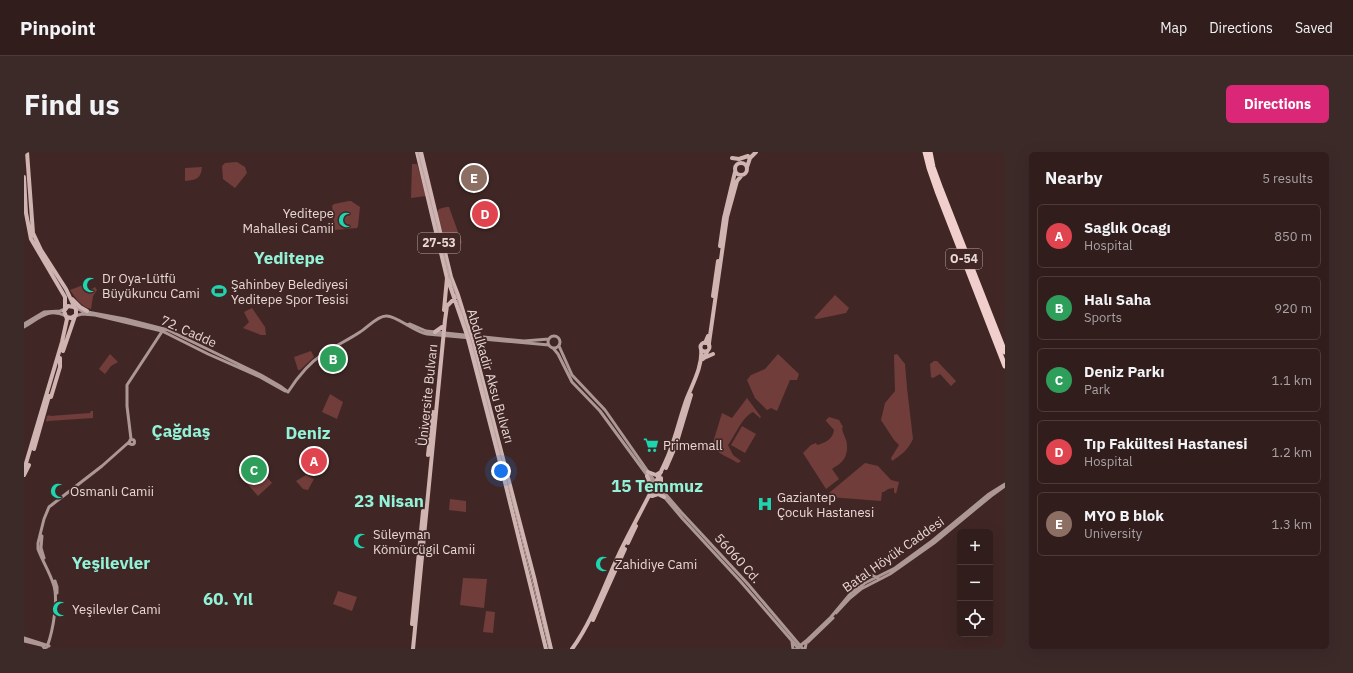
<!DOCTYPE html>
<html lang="en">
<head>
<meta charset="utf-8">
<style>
  body { margin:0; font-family:"IBM Plex Sans",sans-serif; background:#3c2a29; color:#f1f3f6 }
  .controls { position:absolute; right:12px; bottom:12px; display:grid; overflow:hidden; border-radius:6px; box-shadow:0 4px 16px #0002 }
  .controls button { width:36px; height:36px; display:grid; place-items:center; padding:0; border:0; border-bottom:1px solid #4b3b3b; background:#301d1c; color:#f1f3f6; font:20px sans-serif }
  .you { position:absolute; left:477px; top:319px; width:14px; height:14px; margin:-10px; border:3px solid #fff; border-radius:50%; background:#1a73e8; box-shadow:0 0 0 6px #1a73e833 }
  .badge { display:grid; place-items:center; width:26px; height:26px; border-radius:50%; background:#db2777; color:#fff; font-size:13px; font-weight:700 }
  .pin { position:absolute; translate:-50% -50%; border:2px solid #fff; box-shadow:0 1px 4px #0006 }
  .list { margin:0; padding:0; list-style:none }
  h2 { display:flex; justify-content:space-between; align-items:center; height:52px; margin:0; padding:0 16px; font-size:17px }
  h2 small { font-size:13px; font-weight:400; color:#a8a2a3 }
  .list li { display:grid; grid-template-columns:26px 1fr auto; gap:12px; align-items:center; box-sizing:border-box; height:64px; margin:0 8px 8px; padding:0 8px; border:1px solid #4b3b3b; border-radius:6px }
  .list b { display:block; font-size:15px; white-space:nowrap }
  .list p { margin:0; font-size:13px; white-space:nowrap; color:#a8a2a3 }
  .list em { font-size:13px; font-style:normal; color:#a8a2a3 }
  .icon { flex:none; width:22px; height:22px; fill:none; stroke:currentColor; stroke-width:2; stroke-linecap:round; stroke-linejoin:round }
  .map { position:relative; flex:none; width:981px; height:497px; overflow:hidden; border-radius:6px }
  header { display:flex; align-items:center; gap:24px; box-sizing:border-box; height:56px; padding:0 20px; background:#301d1c; border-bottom:1px solid #4b3b3b }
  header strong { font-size:19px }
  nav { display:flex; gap:22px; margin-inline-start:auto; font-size:14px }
  .intro { display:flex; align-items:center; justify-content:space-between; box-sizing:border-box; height:96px; padding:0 24px }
  h1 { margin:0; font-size:28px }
  .button { padding:10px 18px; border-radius:6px; background:#db2777; color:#fff; font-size:14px; font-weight:700 }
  main { display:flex; gap:24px; padding:0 24px }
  aside { flex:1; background:#301d1c; border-radius:6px; box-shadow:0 4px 16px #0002 }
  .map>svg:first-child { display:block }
</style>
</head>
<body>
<header>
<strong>Pinpoint</strong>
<nav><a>Map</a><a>Directions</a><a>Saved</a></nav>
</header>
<div class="intro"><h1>Find us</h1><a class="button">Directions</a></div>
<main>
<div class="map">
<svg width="981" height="497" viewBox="0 0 981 497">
  <rect width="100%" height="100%" fill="#402725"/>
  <path fill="#713d3a" d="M213 10 221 15 223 21 211 36 199 27 198 14 201 11Z
    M388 12H393L402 44 387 46Z
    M178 15C177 27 172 28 161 29V16Z
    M325 49H327L336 55 334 74 333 76 311 78 308 54 310 52Z
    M422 55H425L438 91 426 97 423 96 413 60 415 57Z
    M59 133 65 139 71 135 73 138 69 144 67 157C56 154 52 146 46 138Z
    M811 143 825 156 822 161 793 167 790 166Z
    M228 156 241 175 242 183H237L219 176 225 170 220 160Z
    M287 199 290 205 276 218H274L270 205Z
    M86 202 94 210 87 214 81 222 75 217Z
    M754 202 775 222 773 228H766L753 259 747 256 743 258 731 246 723 228 727 223 741 217Z
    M873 202 881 212 883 236 889 287C884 298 877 303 868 309L867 306 875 293 870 288 857 268 861 251 871 239 870 203Z
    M910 209H913L932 229 927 234 916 222 909 226 907 225 906 212Z
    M306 242 319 250 313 267 298 260Z
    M723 246 737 265 736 266 729 260C718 265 711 284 704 293L709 303 717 309 714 311C706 306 694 302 688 294L698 261 708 266Z
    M67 259H69V266L24 269 23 270 22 268 23 264 26 263V264L66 261Z
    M805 265 815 268 819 275 818 276C819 281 820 283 822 288 823 290 823 294 823 297 822 308 817 311 808 317L815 327 802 337 779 301 787 293 792 291 793 293C801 291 809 287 810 278L802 269V268Z
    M718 274 732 282 721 301 707 293Z
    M229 309 248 331 234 344 219 327Z
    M841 311 854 314 867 328 875 330 872 342 870 340V336L864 337 860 340H858L857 349 806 345 805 341Z
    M282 323 290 327 284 338 279 337 272 329Z
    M426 347 442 349V360L425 358Z
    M439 426 463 427 460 456 436 453Z
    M314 439 333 445 328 459 309 452Z
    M462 459 471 460 469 481 459 480Z"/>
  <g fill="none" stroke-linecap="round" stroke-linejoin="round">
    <path stroke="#ac9795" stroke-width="3" d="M50 155 58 159 101 167 144 178 237 223 256 234 264 240
      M51 164 58 162 71 163 138 179 184 202 236 225 261 239
      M0 172 20 160 36 159 41 157
      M383 173 386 172 402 179 469 186 500 189 525 187
      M0 175C15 167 23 155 42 164
      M524 190a6 6 0 1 1 12 0a6 6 0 1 1-12 0Z
      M535 194 548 223 581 258 632 331 657 360 723 431 779 497
      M529 196 534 202 548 230 576 259 631 334 658 366 717 430 775 497
      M264 240C273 226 285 211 299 202 311 194 324 188 336 180 343 176 353 164 362 164 372 163 390 180 403 182L525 193
      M107 287 103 254V233L139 178
      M105.5 290a2.5 2.5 0 1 1 5 0a2.5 2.5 0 1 1-5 0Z
      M18 384 17 396 20 406
      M841 420 854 426
      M31 429 33 435V441
      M812 461 826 446 837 437 866 422 910 391 967 344 981 334
      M0 486 25 494
      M0 489 17 493
      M768 490 769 497
      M784 490 809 466
      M18 493 21 497
      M23 495C29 479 35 446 29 431 25 419 18 408 14 397V391L20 367 25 355 78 314 105 290
      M772 497 782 489 807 465 827 441 841 431 871 416 908 389 965 342 981 332
      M781 497 782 492"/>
    <path stroke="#d0b4b1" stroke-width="4" d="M3 0 9 81 17 98 42 137 50 154
      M393 0 423 126 420 158
      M708 6 715 7 724 4
      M711 17a6 6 0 1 1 12 0a6 6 0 1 1-12 0Z
      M723 15 726 6 732 0
      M0 25 2 61 7 87 41 145V156
      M696 94 700 66 711 20
      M424 128 443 183 448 202 477 314 522 497
      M434 143 448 188 510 425 527 497
      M689 144 694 109
      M48 147 56 155 63 159
      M411 180 418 175
      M676.5 195a4.5 4.5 0 1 1 9 0a4.5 4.5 0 1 1-9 0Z
      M681 191 684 184
      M685 194V191L703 65 713 29 718 23
      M39 199 51 164
      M680 206 689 202
      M679 207 683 200
      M27 245 36 215V206
      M10 297 25 244
      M404 303 409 260
      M642 316 652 293 667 243
      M0 318 38 190 43 167 40 159 44 154 50 155 52 157V163L47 166 43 165
      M624 320 632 323 637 320
      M0 323 5 313
      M623 324 627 335V339
      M637 326V332L640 340
      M628 344 634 342 640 345
      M604 391 612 374
      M569 468 601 397
      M388 472 399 359
      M389 497 421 168 423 154 434 143 427 125 397 0
      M548 497C569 468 580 434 595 402 611 369 630 337 644 304 652 285 656 265 663 246 669 231 679 213 677 197"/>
    <path stroke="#efcecb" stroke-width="5" d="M901 0 905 16 913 39 981 214
      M906 0 909 15 917 37 981 200"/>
    <path stroke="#b6a3a1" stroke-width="1" d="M394 0 426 125 448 191 484 332 525 497"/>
  </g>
  <defs>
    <g id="mosque-bare" transform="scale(1.2)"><path d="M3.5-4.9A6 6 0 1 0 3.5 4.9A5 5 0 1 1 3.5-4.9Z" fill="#1ed5b0" stroke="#402725" stroke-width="2.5" paint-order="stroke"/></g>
    <g id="stadium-bare" transform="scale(1.2)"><path d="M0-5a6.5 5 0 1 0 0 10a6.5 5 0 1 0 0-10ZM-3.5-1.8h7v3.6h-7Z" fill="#1ed5b0" stroke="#402725" stroke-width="2.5" paint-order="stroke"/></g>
    <g id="supermarket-bare" transform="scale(1.2)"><path d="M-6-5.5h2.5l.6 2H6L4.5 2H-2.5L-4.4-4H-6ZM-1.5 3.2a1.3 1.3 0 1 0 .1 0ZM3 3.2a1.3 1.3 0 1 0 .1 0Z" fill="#1ed5b0" stroke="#402725" stroke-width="2.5" paint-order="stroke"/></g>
    <g id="hospital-bare" transform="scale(1.2)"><path d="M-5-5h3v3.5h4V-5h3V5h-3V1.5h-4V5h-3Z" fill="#1ed5b0" stroke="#402725" stroke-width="2.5" paint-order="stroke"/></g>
  </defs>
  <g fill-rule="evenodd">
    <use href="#mosque-bare" x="322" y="68"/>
    <use href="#mosque-bare" x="66" y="133"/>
    <use href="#stadium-bare" x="195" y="139"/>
    <use href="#supermarket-bare" x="627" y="293"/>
    <use href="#mosque-bare" x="34" y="339"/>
    <use href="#hospital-bare" x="741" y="352"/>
    <use href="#mosque-bare" x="337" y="389"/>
    <use href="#mosque-bare" x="579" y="412"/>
    <use href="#mosque-bare" x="36" y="457"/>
  </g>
  <g text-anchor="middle" stroke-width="3.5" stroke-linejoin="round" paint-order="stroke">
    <g fill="#402725" stroke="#b6a3a1" stroke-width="1">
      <rect x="394" y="81" width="42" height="20" rx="3"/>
      <rect x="922" y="97" width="36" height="20" rx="3"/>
    </g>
    <g font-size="12" font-weight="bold" fill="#e9d8d6">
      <text x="415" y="95">27-53</text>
      <text x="940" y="111">O-54</text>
    </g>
    <g font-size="13" fill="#e9d8d6" stroke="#402725" text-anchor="start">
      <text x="310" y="66" text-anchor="end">Yeditepe<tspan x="310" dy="15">Mahallesi Camii</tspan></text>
      <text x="78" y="131">Dr Oya-Lütfü<tspan x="78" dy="15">Büyükuncu Cami</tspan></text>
      <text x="207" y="137">Şahinbey Belediyesi<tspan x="207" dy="15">Yeditepe Spor Tesisi</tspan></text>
      <text x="639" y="298">Primemall</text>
      <text x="46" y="344">Osmanlı Camii</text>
      <text x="753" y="350">Gaziantep<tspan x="753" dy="15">Çocuk Hastanesi</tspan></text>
      <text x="349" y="387">Süleyman<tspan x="349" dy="15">Kömürcügil Camii</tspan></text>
      <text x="591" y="417">Zahidiye Cami</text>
      <text x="48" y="462">Yeşilevler Cami</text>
    </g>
    <g font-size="13" fill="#e9d8d6" stroke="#402725">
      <text transform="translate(165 179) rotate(24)" y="5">72. Cadde</text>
      <text transform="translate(467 224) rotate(74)" y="5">Abdulkadir Aksu Bulvarı</text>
      <text transform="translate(403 243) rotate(-84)" y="5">Üniversite Bulvarı</text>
      <text transform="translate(869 402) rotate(-35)" y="5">Batal Höyük Caddesi</text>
      <text transform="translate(714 406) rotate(48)" y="5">56060 Cd.</text>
    </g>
    <g font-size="17" font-weight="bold" fill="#92f3d8" stroke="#402725">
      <text x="265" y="112">Yeditepe</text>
      <text x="157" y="285">Çağdaş</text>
      <text x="284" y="287">Deniz</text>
      <text x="633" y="340">15 Temmuz</text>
      <text x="365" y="355">23 Nisan</text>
      <text x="87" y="417">Yeşilevler</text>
      <text x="204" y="453">60. Yıl</text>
    </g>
  </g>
</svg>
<div class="controls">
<button>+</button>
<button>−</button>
<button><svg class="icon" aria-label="locate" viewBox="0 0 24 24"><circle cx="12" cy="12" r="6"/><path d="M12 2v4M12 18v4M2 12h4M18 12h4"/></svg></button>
</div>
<div class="you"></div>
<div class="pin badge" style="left:290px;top:309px;background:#e0444e">A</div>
<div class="pin badge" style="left:309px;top:207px;background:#2e9e5b">B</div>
<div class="pin badge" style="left:230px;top:318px;background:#2e9e5b">C</div>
<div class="pin badge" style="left:461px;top:62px;background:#e0444e">D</div>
<div class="pin badge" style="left:450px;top:26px;background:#8d6e63">E</div>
</div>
<aside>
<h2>Nearby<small>5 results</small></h2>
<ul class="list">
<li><span class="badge" style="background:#e0444e">A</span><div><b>Saglık Ocagı</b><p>Hospital</p></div><em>850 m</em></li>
<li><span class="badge" style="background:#2e9e5b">B</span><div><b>Halı Saha</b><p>Sports</p></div><em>920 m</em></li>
<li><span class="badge" style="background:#2e9e5b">C</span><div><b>Deniz Parkı</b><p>Park</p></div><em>1.1 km</em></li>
<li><span class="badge" style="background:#e0444e">D</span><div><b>Tıp Fakültesi Hastanesi</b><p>Hospital</p></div><em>1.2 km</em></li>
<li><span class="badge" style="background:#8d6e63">E</span><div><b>MYO B blok</b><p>University</p></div><em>1.3 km</em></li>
</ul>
</aside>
</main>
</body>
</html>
